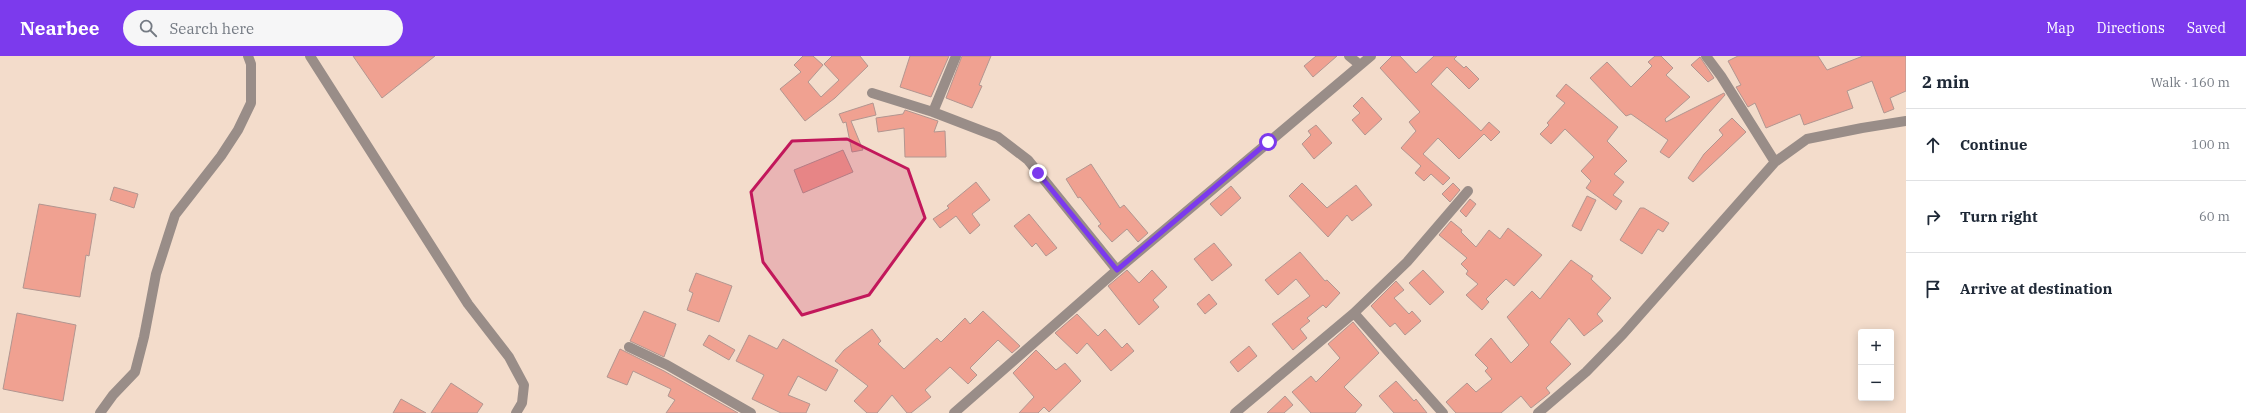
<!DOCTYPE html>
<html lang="en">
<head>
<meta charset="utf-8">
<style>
  body { margin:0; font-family:"IBM Plex Serif",serif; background:#f6f6f7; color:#1f2937 }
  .controls { position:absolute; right:12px; bottom:12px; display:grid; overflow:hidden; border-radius:4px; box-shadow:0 2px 10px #0003 }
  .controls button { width:36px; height:36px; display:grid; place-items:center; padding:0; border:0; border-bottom:1px solid #e0e1e3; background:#fff; color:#1f2937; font:20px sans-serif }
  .stop { position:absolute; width:12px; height:12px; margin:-9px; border:3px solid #7c3aed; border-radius:50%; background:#fff }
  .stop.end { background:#7c3aed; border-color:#fff; box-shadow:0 1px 4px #0008 }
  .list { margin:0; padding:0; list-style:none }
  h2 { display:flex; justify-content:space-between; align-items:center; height:52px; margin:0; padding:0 16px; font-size:17px }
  h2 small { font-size:13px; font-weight:400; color:#747a83 }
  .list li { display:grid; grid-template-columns:26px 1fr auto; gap:12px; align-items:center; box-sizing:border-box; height:72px; padding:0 16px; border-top:1px solid #e0e1e3 }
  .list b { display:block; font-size:15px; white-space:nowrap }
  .list em { font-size:13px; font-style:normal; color:#747a83 }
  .icon { flex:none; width:22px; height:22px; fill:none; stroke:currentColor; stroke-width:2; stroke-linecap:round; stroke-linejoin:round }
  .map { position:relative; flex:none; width:1906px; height:357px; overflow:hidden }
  header { display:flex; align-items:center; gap:24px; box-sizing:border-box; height:56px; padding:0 20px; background:#7c3aed; color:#fff }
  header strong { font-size:19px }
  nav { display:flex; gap:22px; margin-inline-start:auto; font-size:14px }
  .search { width:280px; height:36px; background:#f6f6f7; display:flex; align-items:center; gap:10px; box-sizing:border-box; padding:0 14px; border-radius:22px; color:#747a83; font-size:15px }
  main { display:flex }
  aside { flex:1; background:#fff }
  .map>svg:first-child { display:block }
</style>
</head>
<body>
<header>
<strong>Nearbee</strong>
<div class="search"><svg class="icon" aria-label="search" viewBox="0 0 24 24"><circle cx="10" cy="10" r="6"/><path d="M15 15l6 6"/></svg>Search here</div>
<nav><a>Map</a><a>Directions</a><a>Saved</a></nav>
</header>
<main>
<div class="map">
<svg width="1906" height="357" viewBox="0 0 1906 357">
  <rect width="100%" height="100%" fill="#f3dccb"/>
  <path fill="#f0a191" stroke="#b29690" d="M353 0H435L382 42Z
    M803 0H813L823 9 808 26 821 41 839 24 824 8 832 0H860L868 10 835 42 805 65 780 33 801 16 794 9Z
    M910 0H949L931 41 900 31Z
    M962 0H991L979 29 982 30 972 52 946 42Z
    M1316 0H1337L1313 21 1304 10Z
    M1392 0H1400L1416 17 1434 0H1457L1454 3 1464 12 1466 10 1479 23 1469 33 1447 11 1431 28 1481 75 1489 66 1500 76 1491 85 1484 78 1459 103 1438 82 1423 98 1450 122 1443 129 1431 118 1424 125 1415 117 1421 110 1401 92 1416 75 1409 66 1420 56 1380 12Z
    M1655 0H1661L1673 12 1666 19 1690 41 1665 63 1666 66 1724 37 1725 39 1669 102 1660 96 1668 84 1631 58 1626 60 1590 22 1607 6 1631 31 1652 10 1648 6Z
    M1738 0H1818L1827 14 1863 0H1906V35L1890 42 1894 53 1884 57 1872 25 1847 35 1853 52 1804 69 1800 58 1766 72 1755 47 1748 51 1736 31 1741 29 1728 5Z
    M1700 1 1714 22 1708 26 1691 9Z
    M1566 28 1618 71 1607 85 1627 105 1614 118 1624 126 1613 139 1622 145 1616 154 1586 132 1591 125 1581 115 1594 101 1565 73 1551 88 1540 78 1549 69 1547 67 1565 47 1556 40Z
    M1362 41 1382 63 1365 79 1352 64 1360 57 1353 50Z
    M873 47 876 59 851 65 863 94 852 96 846 66 843 67 839 58Z
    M905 54 938 65 934 76 945 75 946 101H905L904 72 878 76 876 62 903 58Z
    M1732 62 1746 76 1693 126 1688 122 1704 98 1723 79 1719 74Z
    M1316 69 1332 87 1314 103 1302 88 1311 79 1308 75Z
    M843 94 853 116 803 137 794 114Z
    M1091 108 1120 152 1124 149 1148 177 1138 186 1127 173 1112 186 1098 170 1101 168 1080 141 1078 142 1066 123Z
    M976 126 990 144 972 158 980 169 970 178 956 160 940 172 933 163 949 152 947 150Z
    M1302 127 1327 152 1356 129 1372 149 1352 165 1347 159 1328 181 1289 140Z
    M1453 127 1460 134 1450 146 1442 138Z
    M1231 130 1241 142 1221 160 1210 148Z
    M114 131 138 138 134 152 110 144Z
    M1587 140 1596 144 1581 175 1572 170Z
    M1470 143 1476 148 1466 161 1460 155Z
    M39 148 96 158 89 200 86 199 80 241 23 232Z
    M1640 152H1644L1669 167 1663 176 1658 173 1642 198 1620 184Z
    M1029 158 1057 192 1046 200 1036 187 1032 191 1014 170Z
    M1451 165 1462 174 1461 176 1476 191 1489 174 1500 183 1508 172 1542 199 1514 230 1506 223 1486 243 1489 246 1482 254 1466 239 1478 228 1466 218 1468 215 1461 208 1467 202 1439 179Z
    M1214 187 1232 209 1212 225 1194 203Z
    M1300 196 1325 225 1327 224 1340 237 1326 252 1323 249 1307 262 1310 265 1300 273 1307 282 1293 294 1272 268 1310 240 1296 223 1278 239 1265 224Z
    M1571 204 1593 220 1591 223 1611 242 1597 258 1603 265 1584 280 1569 262 1550 286 1571 308 1546 332 1550 337 1531 352 1521 340 1501 357H1456L1446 346 1467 327 1476 336 1492 323 1485 315 1488 312 1475 299 1491 282 1511 307 1529 289 1507 261 1532 235 1540 243Z
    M1127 214 1139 227 1152 214 1167 231 1153 244 1159 251 1139 269 1108 230Z
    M1423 214 1444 236 1430 249 1409 227Z
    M696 217 732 230 719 266 687 254 693 237 689 235Z
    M1396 225 1404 234 1394 242 1409 258 1412 255 1421 265 1405 279 1395 267 1390 271 1371 250Z
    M1209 238 1217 248 1205 258 1197 248Z
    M644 255 676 268 664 301 630 285Z
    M983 255 1020 290 1012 297 998 284 970 312 977 319 968 328 950 311 925 334 931 341 911 357H907L892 339 877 357H867L854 345 868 330 835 305 844 294 872 273 881 285 878 288 904 313 937 282 941 286 965 262 970 268Z
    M17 257 76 269 63 345 3 333Z
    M1077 258 1098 280 1105 273 1122 292 1127 287 1134 295 1111 315 1087 287 1077 298 1055 277Z
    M1353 266 1379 297 1344 331 1362 349 1355 357H1311L1292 336 1311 320 1316 326 1340 302 1328 288Z
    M709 279 735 294 729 304 703 289Z
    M749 279 777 293 783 283 838 314 826 335 798 320 788 339 810 348 806 357H781L752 343 764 319 736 305Z
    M1249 290 1257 300 1238 316 1230 306Z
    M620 293 664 315 738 357H666L675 344 668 340 671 333 633 315 627 329 607 321Z
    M1036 294 1056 314 1065 307 1081 325 1049 356 1044 351 1038 357H1019L1034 341 1013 317Z
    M1396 325 1414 345 1416 343 1427 357H1394L1379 340Z
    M451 327 483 348 477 357H431Z
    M1285 340 1293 349 1284 357H1267Z
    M401 343 426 357H393Z"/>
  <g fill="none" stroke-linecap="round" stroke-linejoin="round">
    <path stroke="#998d88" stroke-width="10" d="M310 0 468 248 509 301 524 329 522 347 516 357
      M1349 0 1360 9
      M1706 0 1721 20 1775 106
      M872 37 933 56 998 81 1028 104 1117 214
      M933 56 956 0
      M1354 257 1443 357
      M629 291 667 309 751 357
      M100 357 113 339 135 316 144 281 156 218 175 159 221 100 238 74 251 47V8L248 0
      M954 357 1117 214 1371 0
      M1235 357 1354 257 1407 206 1468 135
      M1538 357 1586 316 1623 278 1775 106 1807 83 1862 72 1906 65"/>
  </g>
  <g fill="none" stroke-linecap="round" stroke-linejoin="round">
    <path stroke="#7c3aed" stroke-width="5" d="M1038 117 1117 214 1268 86"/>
  </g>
  <path fill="#c2185b" fill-opacity="0.2" stroke="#c2185b" stroke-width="3" stroke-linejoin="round" d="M847 83 908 113 925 162 869 239 802 259 763 206 751 136 792 85Z"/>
</svg>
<div class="controls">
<button>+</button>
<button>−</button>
</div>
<div class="stop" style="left:1268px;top:86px"></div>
<div class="stop end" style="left:1038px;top:117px"></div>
</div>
<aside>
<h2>2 min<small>Walk · 160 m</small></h2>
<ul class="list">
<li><svg class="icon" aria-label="ahead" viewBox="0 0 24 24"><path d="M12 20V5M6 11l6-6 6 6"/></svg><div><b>Continue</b></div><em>100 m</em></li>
<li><svg class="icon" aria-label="right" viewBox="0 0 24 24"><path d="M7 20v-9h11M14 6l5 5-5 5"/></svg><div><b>Turn right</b></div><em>60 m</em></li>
<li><svg class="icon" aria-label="arrive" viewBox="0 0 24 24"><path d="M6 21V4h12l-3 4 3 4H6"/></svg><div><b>Arrive at destination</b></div></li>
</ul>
</aside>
</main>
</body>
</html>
